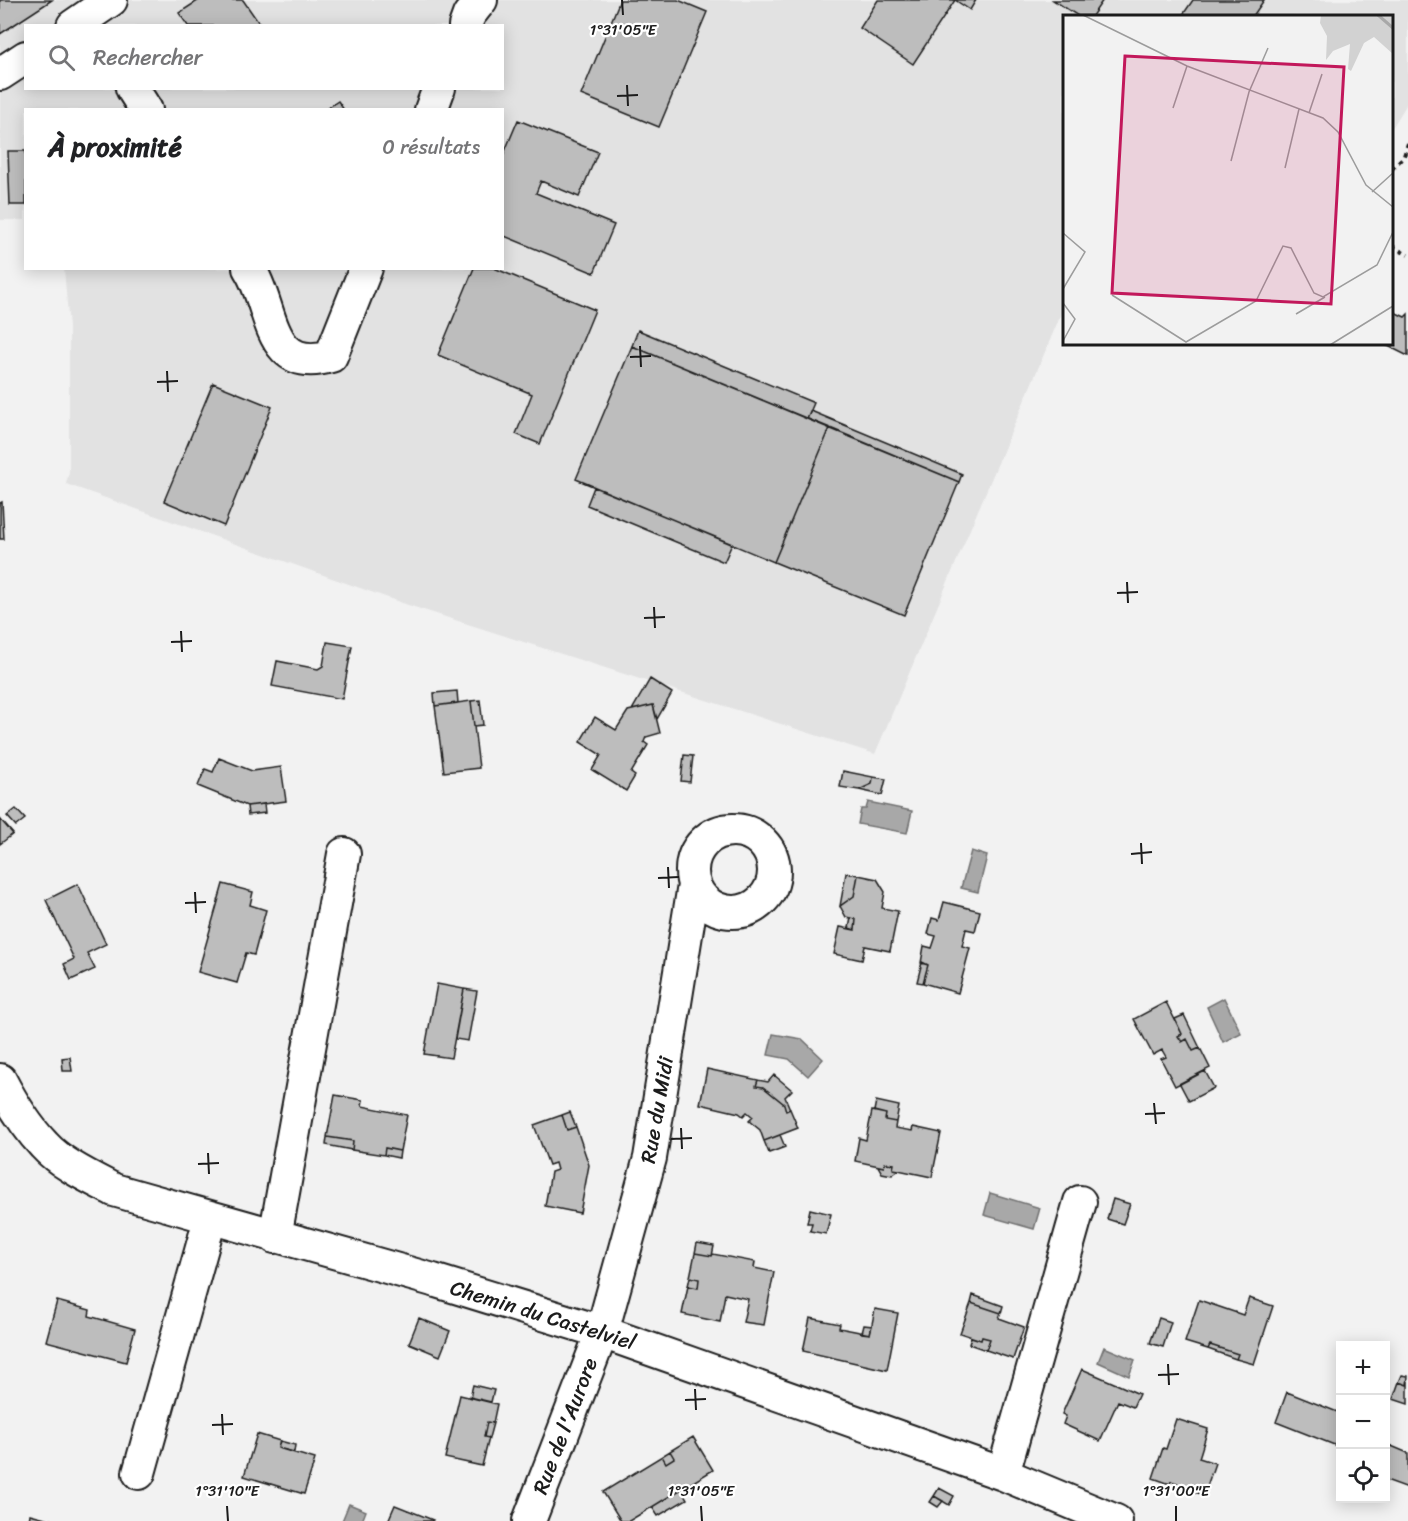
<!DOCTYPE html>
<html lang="fr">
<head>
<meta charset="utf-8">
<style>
	:root { --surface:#fff; --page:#f2f2f2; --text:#202124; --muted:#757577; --line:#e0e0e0 }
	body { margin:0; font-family:Sriracha,sans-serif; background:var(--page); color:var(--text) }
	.controls { position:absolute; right:18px; bottom:18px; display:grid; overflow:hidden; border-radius:0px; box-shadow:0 3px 15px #0003 }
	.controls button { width:54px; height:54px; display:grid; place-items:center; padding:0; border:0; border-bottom:2px solid var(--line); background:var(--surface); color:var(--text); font:30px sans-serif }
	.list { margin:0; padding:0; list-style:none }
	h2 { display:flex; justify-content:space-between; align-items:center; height:78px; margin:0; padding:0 24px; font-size:26px }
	h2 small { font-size:20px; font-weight:400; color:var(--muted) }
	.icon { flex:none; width:33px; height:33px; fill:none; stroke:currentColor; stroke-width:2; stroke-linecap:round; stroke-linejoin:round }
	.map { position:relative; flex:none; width:1408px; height:1521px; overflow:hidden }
	.search { position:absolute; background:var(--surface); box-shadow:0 3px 15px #0003; left:24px; top:24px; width:480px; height:66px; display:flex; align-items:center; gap:15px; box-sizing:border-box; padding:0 21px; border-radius:0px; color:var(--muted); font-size:22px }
	.panel { position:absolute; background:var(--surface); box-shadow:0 3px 15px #0003; left:24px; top:108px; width:480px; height:162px; border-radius:0px }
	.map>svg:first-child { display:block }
	.built { fill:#e2e2e2; fill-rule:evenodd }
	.water { fill:#a8a8a8; stroke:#707070; stroke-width:1.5 }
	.building { fill:#bdbdbd; stroke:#1c1c1c; stroke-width:1.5 }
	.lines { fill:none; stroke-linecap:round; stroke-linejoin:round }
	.minor-casing { stroke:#1c1c1c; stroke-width:36 }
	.path { stroke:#1c1c1c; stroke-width:4; stroke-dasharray:4.5 4.5; stroke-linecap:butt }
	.minor { stroke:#fff; stroke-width:32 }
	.ticks { fill:none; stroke:#1c1c1c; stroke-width:2 }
	.labels { text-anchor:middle; stroke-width:4.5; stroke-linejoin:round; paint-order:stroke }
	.street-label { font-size:21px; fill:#1c1c1c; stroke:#fff }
	.inset-river { fill:none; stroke:#a8a8a8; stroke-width:3 }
	.inset-road { fill:none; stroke:#9c9c9c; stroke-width:1.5 }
	.view { fill:#c2185b; fill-opacity:0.15; stroke:#c2185b; stroke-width:3 }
	.inset-edge { fill:none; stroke:#1c1c1c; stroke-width:3 }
	.ticks-label { font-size:15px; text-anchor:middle; fill:#1c1c1c; stroke:#fff; stroke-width:4.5; stroke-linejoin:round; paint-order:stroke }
</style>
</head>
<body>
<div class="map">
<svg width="1408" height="1521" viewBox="0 0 1408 1521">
	<rect width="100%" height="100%" fill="#f2f2f2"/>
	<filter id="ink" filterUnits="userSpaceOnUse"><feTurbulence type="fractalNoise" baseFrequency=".0167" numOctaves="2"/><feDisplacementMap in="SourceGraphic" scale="12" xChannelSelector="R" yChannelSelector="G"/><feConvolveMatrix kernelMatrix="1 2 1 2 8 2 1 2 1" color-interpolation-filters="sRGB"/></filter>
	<g filter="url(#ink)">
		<!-- built -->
		<path class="built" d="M 0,0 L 1408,0 L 1408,102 L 1392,128 L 1392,16 L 1064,16 L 1064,307 L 875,754 L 408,605 L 66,484 L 69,472 L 69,327 L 64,269 L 502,268 L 502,110 L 26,110 L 25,220 L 0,220 ZM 26,26 L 502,26 L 502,88 L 26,88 Z"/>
		<!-- water -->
		<path class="water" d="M 868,802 L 912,811 L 907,833 L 858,824 L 861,809 L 866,809 Z
			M 971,851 L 987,856 L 978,892 L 961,888 Z
			M 1224,998 L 1241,1033 L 1223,1042 L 1207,1007 Z
			M 773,1034 L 802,1039 L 823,1059 L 808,1076 L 789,1059 L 768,1055 Z
			M 990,1193 L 1040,1208 L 1034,1229 L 984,1215 Z
			M 1104,1347 L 1135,1360 L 1129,1376 L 1098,1362 Z
			M 349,1504 L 366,1511 L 362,1521 L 342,1521 Z"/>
		<!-- building -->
		<path class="building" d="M 0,0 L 52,0 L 0,34 Z
			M 199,0 L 243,0 L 261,26 L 188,26 L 179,13 Z
			M 620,0 L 678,0 L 707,12 L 659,127 L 581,95 Z
			M 878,0 L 976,0 L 970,10 L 955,0 L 913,64 L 860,28 Z
			M 1053,0 L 1103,0 L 1092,16 L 1078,16 Z
			M 1193,0 L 1264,0 L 1253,16 L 1182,16 Z
			M 338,101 L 344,110 L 325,110 Z
			M 518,120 L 598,152 L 579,197 L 541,181 L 536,193 L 614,225 L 594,273 L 502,235 L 502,158 Z
			M 8,151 L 26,151 L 26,205 L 10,205 Z
			M 474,268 L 494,268 L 595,310 L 540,444 L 516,434 L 532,394 L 438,355 Z
			M 1392,311 L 1405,317 L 1408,314 L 1408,356 L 1384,344 L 1392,344 Z
			M 638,330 L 814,403 L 807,419 L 632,346 Z
			M 632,346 L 830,428 L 774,562 L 576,479 Z
			M 213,383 L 272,407 L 224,526 L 164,501 Z
			M 811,411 L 962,474 L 959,482 L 807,419 Z
			M 830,428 L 959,482 L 904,615 L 774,562 Z
			M 594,487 L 732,544 L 724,562 L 587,505 Z
			M 2,502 L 4,539 L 0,539 L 0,503 Z
			M 327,642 L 352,646 L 342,699 L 272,686 L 277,661 L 318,669 L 323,666 Z
			M 650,679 L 672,693 L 657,719 L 653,705 L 632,710 Z
			M 457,691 L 458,703 L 435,706 L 434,693 Z
			M 480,700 L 483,725 L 474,726 L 471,701 Z
			M 471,701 L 479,768 L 444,772 L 435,706 Z
			M 653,705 L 660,733 L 646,737 L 644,742 L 648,745 L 631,773 L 635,776 L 626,791 L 592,770 L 601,755 L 580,742 L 595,717 L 616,730 L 628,711 Z
			M 684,755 L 693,756 L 690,782 L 681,781 Z
			M 219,758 L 252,771 L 281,767 L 286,801 L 247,806 L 198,786 L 205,769 L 213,772 Z
			M 843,771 L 873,777 L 872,784 L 859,790 L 840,787 Z
			M 873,777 L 886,779 L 882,795 L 859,790 L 872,784 Z
			M 264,804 L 265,813 L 248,815 L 247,806 Z
			M 16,809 L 25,819 L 16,826 L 7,816 Z
			M 0,819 L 13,834 L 0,844 Z
			M 846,873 L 858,875 L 854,896 L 840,906 Z
			M 858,875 L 877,879 L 885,892 L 882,908 L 898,911 L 890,951 L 865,946 L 862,960 L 834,954 L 840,927 L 855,930 L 856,919 L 846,917 L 840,906 L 854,896 Z
			M 78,884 L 106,944 L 87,953 L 95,969 L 71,980 L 64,964 L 74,959 L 46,900 Z
			M 223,884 L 253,892 L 250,905 L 266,910 L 254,955 L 246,953 L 237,983 L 198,972 Z
			M 944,902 L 980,911 L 975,931 L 966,929 L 962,946 L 970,948 L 958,993 L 923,983 L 928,965 L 921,963 L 924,946 L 932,948 L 936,936 L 928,934 L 932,918 L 939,920 Z
			M 851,918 L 856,919 L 855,930 L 849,928 Z
			M 922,962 L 928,965 L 923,983 L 917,982 Z
			M 437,984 L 464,989 L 451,1058 L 424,1054 Z
			M 464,989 L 477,991 L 468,1041 L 455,1039 Z
			M 1166,1002 L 1182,1034 L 1178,1036 L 1182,1042 L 1187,1039 L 1193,1051 L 1200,1048 L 1210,1068 L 1175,1086 L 1161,1059 L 1166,1057 L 1162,1050 L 1153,1055 L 1134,1019 Z
			M 1184,1015 L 1200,1048 L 1193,1051 L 1187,1039 L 1182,1042 L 1178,1036 L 1182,1034 L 1175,1019 Z
			M 70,1057 L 72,1071 L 63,1071 L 62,1058 Z
			M 707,1069 L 758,1080 L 756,1086 L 763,1087 L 784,1104 L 786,1111 L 790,1109 L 798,1128 L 764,1141 L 760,1130 L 749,1121 L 753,1117 L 747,1112 L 743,1116 L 739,1113 L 700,1104 Z
			M 1205,1071 L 1214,1088 L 1189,1101 L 1180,1084 Z
			M 774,1075 L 792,1090 L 785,1097 L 790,1109 L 786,1111 L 784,1104 L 763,1087 L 756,1086 L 758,1080 L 768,1082 Z
			M 335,1095 L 363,1100 L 362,1106 L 407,1115 L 400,1151 L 385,1148 L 384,1155 L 352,1150 L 353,1141 L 327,1137 Z
			M 876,1101 L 899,1106 L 896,1122 L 885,1120 L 886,1114 L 874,1111 Z
			M 872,1111 L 886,1114 L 885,1120 L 896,1122 L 895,1128 L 912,1131 L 913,1127 L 941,1133 L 932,1177 L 893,1169 L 894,1164 L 885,1163 L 884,1167 L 855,1161 L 859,1138 L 866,1140 Z
			M 570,1112 L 576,1127 L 567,1130 L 562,1115 Z
			M 562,1115 L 567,1130 L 576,1127 L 589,1165 L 580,1213 L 545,1206 L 551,1172 L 557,1170 L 555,1163 L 549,1165 L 534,1125 Z
			M 780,1135 L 785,1147 L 769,1153 L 764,1141 Z
			M 327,1137 L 353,1141 L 352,1150 L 326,1145 Z
			M 385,1148 L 400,1151 L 399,1158 L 384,1155 Z
			M 885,1163 L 894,1164 L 893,1169 L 899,1170 L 892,1175 L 882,1173 L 878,1166 L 884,1167 Z
			M 1113,1199 L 1130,1204 L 1123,1224 L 1107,1219 Z
			M 810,1209 L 831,1214 L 826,1234 L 810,1231 L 812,1223 L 807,1223 Z
			M 697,1243 L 714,1246 L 712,1256 L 695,1253 Z
			M 695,1253 L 712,1256 L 713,1254 L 755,1262 L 754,1268 L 774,1272 L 764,1325 L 743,1322 L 748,1299 L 725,1294 L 720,1322 L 682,1314 L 688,1286 L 698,1288 L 699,1279 L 690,1277 Z
			M 690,1277 L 699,1279 L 698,1288 L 688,1286 Z
			M 973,1295 L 1003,1306 L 1001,1313 L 971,1303 Z
			M 1249,1298 L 1273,1306 L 1254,1364 L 1236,1359 L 1238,1354 L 1210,1345 L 1208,1349 L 1185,1342 L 1199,1300 L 1243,1315 Z
			M 57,1301 L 90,1310 L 89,1316 L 135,1329 L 126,1362 L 46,1341 Z
			M 971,1303 L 1001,1313 L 999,1318 L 1024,1327 L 1013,1359 L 986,1350 L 990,1339 L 982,1337 L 981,1340 L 960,1333 Z
			M 875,1309 L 898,1313 L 887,1370 L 803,1351 L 810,1318 L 840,1324 L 839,1328 L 870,1334 Z
			M 419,1318 L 450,1331 L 440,1356 L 409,1343 Z
			M 1159,1318 L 1171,1322 L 1163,1347 L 1150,1343 Z
			M 864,1325 L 872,1326 L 870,1334 L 862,1333 Z
			M 971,1337 L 981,1340 L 982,1337 L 990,1339 L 986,1350 L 969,1344 Z
			M 1210,1345 L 1238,1354 L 1236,1359 L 1208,1349 Z
			M 1082,1369 L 1139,1394 L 1133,1407 L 1118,1401 L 1100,1441 L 1063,1424 L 1066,1416 L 1062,1414 Z
			M 1402,1375 L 1408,1376 L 1407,1385 L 1399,1382 Z
			M 1408,1381 L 1408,1404 L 1393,1399 L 1399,1382 L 1407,1385 Z
			M 473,1385 L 494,1390 L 491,1402 L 470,1397 Z
			M 1287,1392 L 1340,1413 L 1340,1437 L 1337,1446 L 1276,1422 Z
			M 460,1395 L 497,1404 L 493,1423 L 487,1422 L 484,1437 L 489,1438 L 482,1466 L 445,1458 Z
			M 1176,1419 L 1208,1429 L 1199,1458 L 1215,1463 L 1204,1495 L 1176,1486 L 1177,1483 L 1171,1481 L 1170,1484 L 1153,1478 L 1163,1448 L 1166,1449 Z
			M 487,1422 L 493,1423 L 489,1438 L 484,1437 Z
			M 257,1434 L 280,1441 L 278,1448 L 315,1459 L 304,1494 L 244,1476 Z
			M 693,1437 L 713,1470 L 629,1521 L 621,1521 L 603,1492 L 662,1456 L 666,1463 L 674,1458 L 670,1451 Z
			M 280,1441 L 295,1445 L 294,1452 L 278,1448 Z
			M 1389,1445 L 1408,1453 L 1408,1488 L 1386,1480 L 1386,1454 Z
			M 670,1451 L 674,1458 L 666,1463 L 662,1456 Z
			M 939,1488 L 954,1496 L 949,1505 L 934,1496 Z
			M 681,1489 L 687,1499 L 658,1516 L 652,1507 Z
			M 934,1496 L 943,1501 L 938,1507 L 930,1502 Z
			M 395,1505 L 433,1520 L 432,1521 L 388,1521 Z
			M 30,1514 L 57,1521 L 29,1521 Z"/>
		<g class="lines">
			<defs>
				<path id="minor" d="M 73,26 L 111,0
					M 465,26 L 469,15 L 481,0
					M 0,74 L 26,57
					M 132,88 L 146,110
					M 431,110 L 439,88
					M 249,268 C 274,306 266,375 331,356 L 366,268
					M692 871a41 41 0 1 1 82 0a41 41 0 1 1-82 0Z
					M 0,1080 C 12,1103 26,1126 44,1145 C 61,1164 91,1178 114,1190 L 433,1280 L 602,1332 L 1003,1474 L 1116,1521
					M 275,1237 L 344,854
					M 139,1473 L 210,1219
					M 1003,1474 L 1080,1202
					M 529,1521 L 602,1332 L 650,1158 L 694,885"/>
			</defs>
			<!-- minor casing -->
			<use href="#minor" class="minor-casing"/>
			<!-- path -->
			<path class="path" d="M 1392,169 L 1404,156 L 1408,143
				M 1392,246 L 1408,255"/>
			<!-- minor -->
			<use href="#minor" class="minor"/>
		</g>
	</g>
	<!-- ticks -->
	<path class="ticks" d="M 622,0 L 623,15M 627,85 L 628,106M 617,96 L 638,95M 640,346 L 641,367M 630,357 L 651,356M 167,371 L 168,392M 157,382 L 178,381M 1127,582 L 1128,603M 1117,593 L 1138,592M 654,607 L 655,628M 644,618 L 665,617M 181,631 L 182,652M 171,642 L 192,641M 1141,843 L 1142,864M 1131,854 L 1152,852M 668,867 L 669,888M 658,878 L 679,877M 195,892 L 196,913M 185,903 L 206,902M 1154,1103 L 1156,1124M 1145,1114 L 1165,1113M 681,1128 L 682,1149M 671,1139 L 692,1138M 208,1153 L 209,1174M 198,1164 L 219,1163M 1168,1364 L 1169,1385M 1158,1375 L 1179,1374M 695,1389 L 696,1410M 685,1400 L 706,1399M 222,1414 L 223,1435M 212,1425 L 233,1424M 227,1506 L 228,1521M 701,1506 L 702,1521M 1176,1506 L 1176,1521"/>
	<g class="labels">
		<!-- street labels -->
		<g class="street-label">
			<text transform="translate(657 1110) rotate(-80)" y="7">Rue du Midi</text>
			<text transform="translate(543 1315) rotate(17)" y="7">Chemin du Castelviel</text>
			<text transform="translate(565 1426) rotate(-69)" y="7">Rue de l'Aurore</text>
		</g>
	</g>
	<!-- overview -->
	<g transform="translate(1063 15)">
		<rect width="330" height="330" fill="#f2f2f2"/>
		<path d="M 258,0 L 330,0 L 330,39 L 311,22 L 301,28 L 288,56 L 285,54 L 287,29 L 270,36 L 263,45 L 264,21 L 257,8 Z" fill="#d2d2d2"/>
		<path class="inset-river" d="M 315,0 L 330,13"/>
		<path class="inset-road" d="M 20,0 L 124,51 L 260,103 L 275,117 L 303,170 L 330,192M 110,93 L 124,51M 246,98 L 259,59M 168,146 L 186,77 L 205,33M 222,153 L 236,94M 309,177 L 330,158M 0,218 L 22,237 L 0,274M 49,280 L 123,327 L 193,286 L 220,231 L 228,233 L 251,278 L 260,282 L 314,250 L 330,217M 0,288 L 12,304 L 0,326M 233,299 L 262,282M 267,330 L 330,291"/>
		<path class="view" d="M 62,41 L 281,52 L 268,289 L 49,278 Z"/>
		<rect width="330" height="330" class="inset-edge"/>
	</g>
	<g class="ticks-label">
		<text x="623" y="35">1°31'05"E</text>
		<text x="227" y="1496">1°31'10"E</text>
		<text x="701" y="1496">1°31'05"E</text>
		<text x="1176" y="1496">1°31'00"E</text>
	</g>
</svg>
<div class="controls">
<button>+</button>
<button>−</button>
<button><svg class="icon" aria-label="locate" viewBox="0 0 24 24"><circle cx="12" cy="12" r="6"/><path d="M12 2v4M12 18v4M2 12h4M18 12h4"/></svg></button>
</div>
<div class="search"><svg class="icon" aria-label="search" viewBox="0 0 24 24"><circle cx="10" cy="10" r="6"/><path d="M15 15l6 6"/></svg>Rechercher</div>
<section class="panel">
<h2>À proximité<small>0 résultats</small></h2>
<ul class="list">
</ul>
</section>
</div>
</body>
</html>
